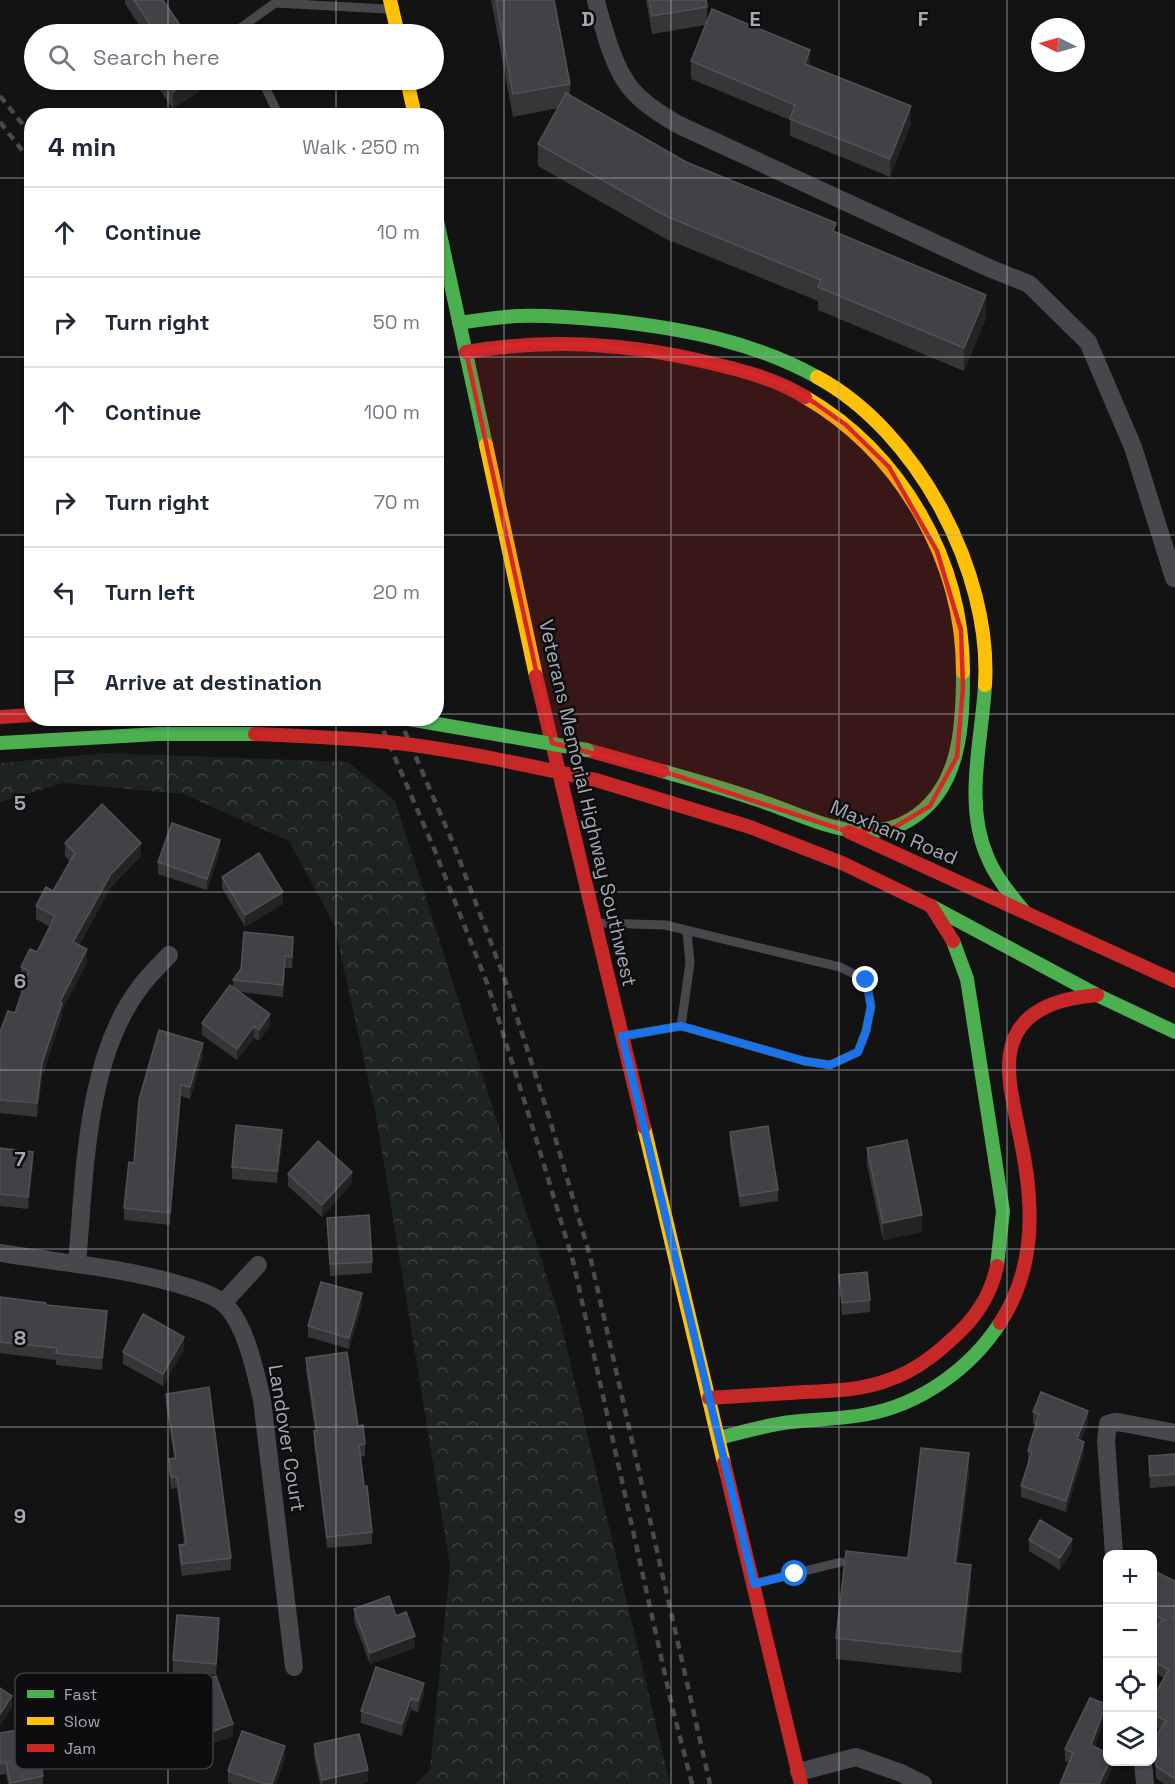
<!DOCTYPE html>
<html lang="en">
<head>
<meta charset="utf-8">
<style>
	:root { --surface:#fff; --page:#f6f6f7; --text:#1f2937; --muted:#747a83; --line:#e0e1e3 }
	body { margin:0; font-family:"Space Grotesk",sans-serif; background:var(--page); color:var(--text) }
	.controls { position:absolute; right:18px; bottom:18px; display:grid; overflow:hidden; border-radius:12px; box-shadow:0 2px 4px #0004 }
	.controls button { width:54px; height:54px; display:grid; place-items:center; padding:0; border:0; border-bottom:2px solid var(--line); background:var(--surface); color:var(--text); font:30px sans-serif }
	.compass { position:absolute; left:1031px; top:18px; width:54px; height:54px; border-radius:50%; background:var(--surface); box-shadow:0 2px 4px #0004; rotate:275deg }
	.stop { position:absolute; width:18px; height:18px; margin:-14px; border:4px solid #1a73e8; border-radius:50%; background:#fff }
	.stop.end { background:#1a73e8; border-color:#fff; box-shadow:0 2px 6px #0008 }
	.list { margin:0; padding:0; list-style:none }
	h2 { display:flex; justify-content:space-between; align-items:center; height:78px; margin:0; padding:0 24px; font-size:26px }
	h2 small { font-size:20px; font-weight:400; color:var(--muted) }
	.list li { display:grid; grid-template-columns:39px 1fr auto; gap:18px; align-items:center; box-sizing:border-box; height:90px; padding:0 24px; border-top:2px solid var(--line) }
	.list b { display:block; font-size:22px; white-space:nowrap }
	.list em { font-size:20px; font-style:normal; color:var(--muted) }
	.icon { flex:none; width:33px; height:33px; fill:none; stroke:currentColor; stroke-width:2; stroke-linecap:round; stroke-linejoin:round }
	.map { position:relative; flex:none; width:1175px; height:1784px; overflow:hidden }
	.search { position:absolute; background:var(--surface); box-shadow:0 2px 4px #0004; left:24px; top:24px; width:420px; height:66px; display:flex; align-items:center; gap:15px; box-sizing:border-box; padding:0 21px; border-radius:33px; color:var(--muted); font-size:22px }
	.panel { position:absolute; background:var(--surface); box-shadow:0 2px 4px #0004; left:24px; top:108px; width:420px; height:618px; border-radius:24px }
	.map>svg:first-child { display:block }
	.forest { fill:url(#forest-crowns) }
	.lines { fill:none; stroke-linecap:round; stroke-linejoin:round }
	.lane { stroke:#47484c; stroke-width:9 }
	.street { stroke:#47484c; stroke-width:18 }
	.fast { stroke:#4caf50; stroke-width:14 }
	.slow { stroke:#ffc107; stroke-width:14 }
	.jam { stroke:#c62828; stroke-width:14 }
	.rail { stroke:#494a4c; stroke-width:4.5; stroke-dasharray:8 6; stroke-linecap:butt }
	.fast-bridge { stroke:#4caf50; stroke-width:14 }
	.jam-bridge { stroke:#c62828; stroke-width:14 }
	.wall { fill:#353637 }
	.shaded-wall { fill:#232323 }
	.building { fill:#414245; stroke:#515256; stroke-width:1.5 }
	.route { stroke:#1a73e8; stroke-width:8 }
	.marked { fill:#d62828; fill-opacity:0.2; stroke:#d62828; stroke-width:4.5; stroke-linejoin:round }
	.grid { fill:none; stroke:#a5a8b3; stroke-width:1.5; stroke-opacity:0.55 }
	.labels { text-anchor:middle; stroke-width:5; stroke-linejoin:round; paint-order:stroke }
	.street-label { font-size:20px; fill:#a5a8b3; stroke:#0d0d0f }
	.key { fill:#0d0d0f; stroke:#3b3c40; stroke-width:1.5 }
	.key-label { font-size:16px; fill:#a5a8b3 }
	.grid-label { font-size:20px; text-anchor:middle; font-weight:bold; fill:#a5a8b3; stroke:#0d0d0f; stroke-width:5; stroke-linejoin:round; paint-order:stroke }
</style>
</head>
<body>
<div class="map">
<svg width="1175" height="1784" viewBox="0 0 1175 1784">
	<defs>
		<pattern id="forest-crowns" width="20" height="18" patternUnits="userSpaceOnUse" patternTransform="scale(1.5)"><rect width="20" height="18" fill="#1d231e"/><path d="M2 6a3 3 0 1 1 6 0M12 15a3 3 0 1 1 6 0" fill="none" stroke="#3b403c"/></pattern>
	</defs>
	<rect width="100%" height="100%" fill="#131313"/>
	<!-- forest -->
	<path class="forest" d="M 105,753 L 348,762 L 395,801 L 559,1315 L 670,1784 L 415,1784 L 430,1770 L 450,1566 L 375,1110 L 334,924 L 289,841 L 183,794 L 63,783 L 0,802 L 0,763 Z"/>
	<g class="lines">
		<!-- lane -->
		<path class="lane" d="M 241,34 L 239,29 L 275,3 L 387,9
			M 262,80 L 279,116
			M 599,923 L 665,925 L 840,967 L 866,980 L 871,1006 L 866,1031 L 858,1052 L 830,1065 L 804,1061 L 681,1026 L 625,1036
			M 681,1026 L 690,963 L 687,931
			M 756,1583 L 841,1562"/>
		<!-- street -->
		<path class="street" d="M 596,0 C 598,12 603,24 606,36 C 621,85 635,100 679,125 L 989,268 L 1029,284 L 1088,342 L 1133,447 L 1174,578
			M 0,1253 C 61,1263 122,1267 181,1285 C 194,1289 212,1294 223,1303 C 246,1323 255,1371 262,1400 L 294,1667
			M 77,1263 C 85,1175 85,1058 141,986 C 149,975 160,965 169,955
			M 223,1303 L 258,1265
			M 1114,1554 L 1106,1441 L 1108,1424 L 1115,1422 L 1123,1423 L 1175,1433
			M 1143,1762 L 1145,1784
			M 799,1772 L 856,1757 L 901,1773 L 923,1784"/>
		<!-- fast -->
		<path class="fast" d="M 436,216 L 486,445
			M 459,323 C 479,320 498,317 518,316 C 551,315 583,318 615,321 C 685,329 754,342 817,377
			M 985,685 C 982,740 964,803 987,856 C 995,876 1009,893 1023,910
			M 0,743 L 158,734 L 255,734
			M 662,771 C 694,780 727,789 758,800 C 788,810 818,825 849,830 C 871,833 892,831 911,819 C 961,788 963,725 963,672
			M 931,906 L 1097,995 L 1175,1032
			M 953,941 L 967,979 L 1003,1211 L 997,1266
			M 719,1438 C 743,1432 766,1425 791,1422 C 816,1419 843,1419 868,1414 C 921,1404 971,1368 1000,1323"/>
		<!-- slow -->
		<path class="slow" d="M 390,0 L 398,34
			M 407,80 L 415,116
			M 817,377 C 917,431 992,572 985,685
			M 805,397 C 901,453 963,560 963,672
			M 486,445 L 536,676
			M 644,1127 L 724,1463"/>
		<!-- jam -->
		<path class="jam" d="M 466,352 C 550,338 628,343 711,363 C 744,371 776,379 805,397
			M 536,676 L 644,1127
			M 0,717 L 32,715
			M 587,750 L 662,771
			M 596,780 L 750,827 L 842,863 L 931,906 L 953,941
			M 849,832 L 1175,981
			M 1000,1323 C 1024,1286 1032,1243 1029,1200 C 1028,1175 1023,1151 1018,1127 C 1009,1082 994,1030 1048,1006 C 1063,999 1080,997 1097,995
			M 709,1398 C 741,1396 773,1394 805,1392 C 834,1391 864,1390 891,1379 C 914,1371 934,1356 952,1339 C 974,1320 991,1295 997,1266
			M 724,1463 L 801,1784"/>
		<!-- rail -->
		<path class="rail" d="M 0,96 L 32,136
			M 0,122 L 32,163
			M 378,718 L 435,851 L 487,983 L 531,1122 L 573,1261 L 672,1706 L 692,1784
			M 399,718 L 453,843 L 504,977 L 549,1117 L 590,1256 L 710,1784"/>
		<!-- fast-bridge -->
		<path class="fast-bridge" d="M 403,718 L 587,750"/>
		<!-- jam-bridge -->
		<path class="jam-bridge" d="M 255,734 C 302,736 350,738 397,743 C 464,751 530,766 596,780"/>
	</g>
	<!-- wall -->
	<path class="wall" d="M 125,0 L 163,0 L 186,34 L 144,32 L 125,4 Z
		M 491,0 L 554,0 L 570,84 L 570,95 L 686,162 L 836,232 L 986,318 L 964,371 L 818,310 L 818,301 L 666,239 L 538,166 L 538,144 L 558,108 L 513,117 Z
		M 646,0 L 706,0 L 707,7 L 707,21 L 810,66 L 911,124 L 890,177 L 790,136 L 790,120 L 691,79 L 691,61 L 706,25 L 652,34 Z
		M 153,80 L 208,80 L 208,85 L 173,109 Z
		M 65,843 L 141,856 L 111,887 L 79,945 L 87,962 L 62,1010 L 62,1016 L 42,1077 L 37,1117 L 0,1113 L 0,1032 L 15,1013 L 25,982 L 21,980 L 21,967 L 37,952 L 50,927 L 36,919 L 36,906 L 53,891 L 70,861 L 65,856 Z
		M 220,851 L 207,890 L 158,874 L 158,862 Z
		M 222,877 L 283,904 L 245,927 L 222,888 Z
		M 293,949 L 292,968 L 285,968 L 283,997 L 240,992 L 270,1026 L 259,1041 L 254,1038 L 237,1060 L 202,1035 L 202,1023 L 233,988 L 233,980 Z
		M 203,1043 L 203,1055 L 190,1099 L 181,1096 L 170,1225 L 124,1220 L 124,1208 L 134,1163 Z
		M 730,1132 L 778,1190 L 778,1201 L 740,1207 L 730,1144 Z
		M 282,1141 L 277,1183 L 232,1179 L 232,1167 Z
		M 0,1148 L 33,1164 L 28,1209 L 0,1206 Z
		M 867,1148 L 922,1232 L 883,1240 L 867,1165 Z
		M 288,1174 L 352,1183 L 322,1217 L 288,1186 Z
		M 327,1218 L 372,1262 L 372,1273 L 330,1276 Z
		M 839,1275 L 870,1300 L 870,1312 L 842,1315 Z
		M 0,1297 L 46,1305 L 107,1323 L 102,1370 L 56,1365 L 56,1360 L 0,1353 Z
		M 362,1305 L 349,1349 L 308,1337 L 308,1326 Z
		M 184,1349 L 163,1386 L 123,1364 L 123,1352 Z
		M 306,1358 L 358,1426 L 365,1444 L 365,1456 L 360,1457 L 364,1486 L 372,1532 L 372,1544 L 327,1548 L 314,1443 L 314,1431 L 315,1431 L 306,1370 Z
		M 166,1394 L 231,1558 L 231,1570 L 182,1576 L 179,1557 L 179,1545 L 184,1544 L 177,1488 L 171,1489 L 169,1470 L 169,1459 L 174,1458 L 166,1406 Z
		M 1033,1412 L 1088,1422 L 1081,1441 L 1084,1453 L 1066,1512 L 1021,1497 L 1021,1486 L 1028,1463 L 1028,1451 L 1036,1425 L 1033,1424 Z
		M 1175,1454 L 1175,1486 L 1150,1488 L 1149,1456 Z
		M 969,1475 L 957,1563 L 971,1586 L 961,1673 L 836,1659 L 836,1638 L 908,1558 Z
		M 1029,1540 L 1072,1551 L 1060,1570 L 1029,1551 Z
		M 1152,1570 L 1175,1581 L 1175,1784 L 1164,1784 L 1156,1778 L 1155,1758 L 1152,1756 L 1152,1741 L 1160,1730 L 1152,1725 L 1152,1698 L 1164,1678 L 1152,1672 L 1152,1637 L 1157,1628 L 1152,1626 Z
		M 354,1609 L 396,1616 L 415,1648 L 370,1664 L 354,1621 Z
		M 219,1629 L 216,1675 L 173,1672 L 173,1660 Z
		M 181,1688 L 233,1736 L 197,1749 L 181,1700 Z
		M 424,1694 L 418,1712 L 411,1710 L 402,1736 L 361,1723 L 361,1711 Z
		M 1106,1716 L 1094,1747 L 1113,1761 L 1113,1768 L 1069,1762 L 1065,1761 L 1065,1749 Z
		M 0,1733 L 43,1776 L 43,1784 L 8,1784 L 6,1774 L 0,1775 Z
		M 314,1744 L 368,1782 L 359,1784 L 320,1784 L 314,1756 Z
		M 285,1757 L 276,1784 L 232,1784 L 228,1783 L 228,1771 Z"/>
	<!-- shaded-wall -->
	<path class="shaded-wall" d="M 810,50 L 810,68 L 805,64 Z
		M 191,80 L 208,80 L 208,85 L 173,109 L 173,92 Z
		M 911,106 L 911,124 L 890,177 L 890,159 Z
		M 986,295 L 986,318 L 964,371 L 964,348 Z
		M 220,840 L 220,851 L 207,890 L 207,879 Z
		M 141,843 L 141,856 L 111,887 L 73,955 L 73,942 L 111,874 Z
		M 283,892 L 283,904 L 245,927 L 245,915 Z
		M 293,937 L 293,949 L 292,968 L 292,957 Z
		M 87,949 L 87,962 L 62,1010 L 62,1016 L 42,1077 L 37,1117 L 37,1103 L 42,1063 L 60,1002 Z
		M 285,956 L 285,968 L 283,997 L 283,985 Z
		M 270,1014 L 270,1026 L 259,1041 L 259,1030 Z
		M 254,1026 L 254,1038 L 237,1060 L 237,1049 Z
		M 203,1043 L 203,1055 L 190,1099 L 190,1087 Z
		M 181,1085 L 181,1096 L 170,1225 L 170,1213 Z
		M 282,1130 L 282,1141 L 277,1183 L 277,1171 Z
		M 33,1152 L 33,1164 L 28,1209 L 28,1197 Z
		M 352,1172 L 352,1183 L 322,1217 L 322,1205 Z
		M 922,1215 L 922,1232 L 883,1240 L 883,1223 Z
		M 362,1293 L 362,1305 L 349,1349 L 349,1338 Z
		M 107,1311 L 107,1323 L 102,1370 L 102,1358 Z
		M 184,1337 L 184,1349 L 163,1386 L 163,1374 Z
		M 1088,1411 L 1088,1422 L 1077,1451 L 1077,1439 Z
		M 1084,1442 L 1084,1453 L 1066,1512 L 1066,1501 Z
		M 969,1453 L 969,1475 L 955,1584 L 955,1563 Z
		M 1072,1539 L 1072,1551 L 1060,1570 L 1060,1558 Z
		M 971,1565 L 971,1586 L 961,1673 L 961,1652 Z
		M 219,1618 L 219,1629 L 216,1675 L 216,1664 Z
		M 415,1636 L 415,1648 L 370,1664 L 370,1653 Z
		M 424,1683 L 424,1694 L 418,1712 L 418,1701 Z
		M 12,1696 L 12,1708 L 0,1725 L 0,1714 Z
		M 411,1698 L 411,1710 L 402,1736 L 402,1724 Z
		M 1106,1704 L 1106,1716 L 1091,1757 L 1091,1745 Z
		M 233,1724 L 233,1736 L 197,1749 L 197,1737 Z
		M 285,1746 L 285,1757 L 276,1784 L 272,1784 Z
		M 1110,1761 L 1113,1761 L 1113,1768 L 1105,1784 L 1099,1784 Z
		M 368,1770 L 368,1782 L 359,1784 L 322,1784 L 322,1780 Z"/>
	<!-- building -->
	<path class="building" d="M 134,0 L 163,0 L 186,34 L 140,34 L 152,27 Z
		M 496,0 L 554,0 L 570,84 L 513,94 Z
		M 649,0 L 706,0 L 707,7 L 652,16 Z
		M 712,9 L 810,50 L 805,64 L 911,106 L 890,159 L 790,119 L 795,105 L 691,61 Z
		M 164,80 L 191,80 L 173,92 Z
		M 566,93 L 686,162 L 836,223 L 833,231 L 986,295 L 964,348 L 818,287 L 821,280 L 666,216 L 538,144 Z
		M 102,804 L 141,843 L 111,874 L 73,942 L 87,949 L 60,1002 L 62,1003 L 42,1063 L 37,1103 L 0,1100 L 0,1032 L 8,1011 L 15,1013 L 29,971 L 21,967 L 30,949 L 37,952 L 55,916 L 36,906 L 46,887 L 53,891 L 75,853 L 65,843 Z
		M 172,823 L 220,840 L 207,879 L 158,862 Z
		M 259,853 L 283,892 L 245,915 L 222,877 Z
		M 244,932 L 293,937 L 292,957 L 285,956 L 283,985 L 233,980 L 241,969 Z
		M 230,985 L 270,1014 L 259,1030 L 254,1026 L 237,1049 L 202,1023 Z
		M 159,1030 L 203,1043 L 190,1087 L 181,1085 L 170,1213 L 124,1208 L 129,1162 L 134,1163 L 139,1100 Z
		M 236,1125 L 282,1130 L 277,1171 L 232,1167 Z
		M 768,1126 L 778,1190 L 740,1196 L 730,1132 Z
		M 907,1140 L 922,1215 L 883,1223 L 867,1148 Z
		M 318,1141 L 352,1172 L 322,1205 L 288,1174 Z
		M 0,1148 L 33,1152 L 28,1197 L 0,1194 Z
		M 369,1215 L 372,1262 L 330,1264 L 327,1218 Z
		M 867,1272 L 870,1300 L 842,1303 L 839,1275 Z
		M 321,1282 L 362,1293 L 349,1338 L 308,1326 Z
		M 0,1297 L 46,1303 L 46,1305 L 107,1311 L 102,1358 L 56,1353 L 57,1348 L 0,1342 Z
		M 143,1314 L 184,1337 L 163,1374 L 123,1352 Z
		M 347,1352 L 358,1426 L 363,1425 L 365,1444 L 359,1445 L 364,1486 L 367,1486 L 372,1532 L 327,1537 L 314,1431 L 317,1431 L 306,1358 Z
		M 209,1387 L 231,1558 L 182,1564 L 179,1545 L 186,1544 L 177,1477 L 171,1477 L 169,1459 L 176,1458 L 166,1394 Z
		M 1041,1392 L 1088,1411 L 1077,1439 L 1084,1442 L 1066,1501 L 1021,1486 L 1032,1452 L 1028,1451 L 1039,1414 L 1033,1412 Z
		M 921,1448 L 969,1453 L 955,1563 L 971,1565 L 961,1652 L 836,1638 L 846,1551 L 908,1558 Z
		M 1175,1454 L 1175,1474 L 1150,1476 L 1149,1456 Z
		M 1040,1520 L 1072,1539 L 1060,1558 L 1029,1540 Z
		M 1152,1570 L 1175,1581 L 1175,1615 L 1173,1618 L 1175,1618 L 1175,1779 L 1156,1766 L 1155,1758 L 1160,1751 L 1152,1744 L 1152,1741 L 1166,1721 L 1152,1713 L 1152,1698 L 1169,1670 L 1152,1660 L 1152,1637 L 1161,1621 L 1165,1620 L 1152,1614 Z
		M 389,1596 L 396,1616 L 406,1612 L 415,1636 L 370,1653 L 354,1609 Z
		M 177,1615 L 219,1618 L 216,1664 L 173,1660 Z
		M 376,1667 L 424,1683 L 418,1701 L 411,1698 L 402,1724 L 361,1711 Z
		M 216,1676 L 233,1724 L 197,1737 L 181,1688 Z
		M 0,1688 L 12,1696 L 0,1714 Z
		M 1090,1698 L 1106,1704 L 1091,1745 L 1107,1753 L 1107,1761 L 1110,1761 L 1099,1784 L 1060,1784 L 1073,1753 L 1065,1749 Z
		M 34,1727 L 43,1776 L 10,1783 L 6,1762 L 0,1764 L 0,1733 Z
		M 242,1731 L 285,1746 L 272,1784 L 266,1784 L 228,1771 Z
		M 359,1734 L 368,1770 L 322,1780 L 314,1744 Z"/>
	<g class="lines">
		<!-- route -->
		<path class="route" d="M 795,1574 L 754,1584 L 622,1036 L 681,1026 L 804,1061 L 830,1065 L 858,1052 L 866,1031 L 871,1006 L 866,980"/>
	</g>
	<!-- marked area -->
	<path class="marked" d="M 526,344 L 600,345 L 740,370 L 789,387 L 815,403 L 846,425 L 889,467 L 937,551 L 961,630 L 963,688 L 957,757 L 930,806 L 895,827 L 849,832 L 668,773 L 552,743 L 466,352 Z"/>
	<!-- grid -->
	<path class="grid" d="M 168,0 L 168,34M 336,0 L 336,34M 504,0 L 504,1784M 671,0 L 671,1784M 839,0 L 839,1784M 1007,0 L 1007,1784M 168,80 L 168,116M 336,80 L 336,116M 0,178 L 32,178M 436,178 L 1175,178M 0,357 L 32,357M 436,357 L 1175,357M 0,535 L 32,535M 436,535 L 1175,535M 0,714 L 32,714M 436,714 L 1175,714M 168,718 L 168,1784M 336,718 L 336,1784M 0,892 L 1175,892M 0,1070 L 1175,1070M 0,1249 L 1175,1249M 0,1427 L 1175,1427M 0,1606 L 1108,1606M 1152,1606 L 1175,1606"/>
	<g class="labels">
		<!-- street labels -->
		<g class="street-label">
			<text transform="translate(588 803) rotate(77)" y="7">Veterans Memorial Highway Southwest</text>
			<text transform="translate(894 832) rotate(23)" y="7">Maxham Road</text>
			<text transform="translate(287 1438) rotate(81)" y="7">Landover Court</text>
		</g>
	</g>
	<!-- legend -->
	<rect x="15" y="1673" width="198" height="96" rx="9" class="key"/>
	<rect x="27" y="1690" width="27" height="8" fill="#4caf50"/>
	<rect x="27" y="1717" width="27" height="8" fill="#ffc107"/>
	<rect x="27" y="1744" width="27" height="8" fill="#c62828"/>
	<g class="key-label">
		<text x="64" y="1700">Fast</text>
		<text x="64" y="1727">Slow</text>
		<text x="64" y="1754">Jam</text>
	</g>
	<g class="grid-label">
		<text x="588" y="26">D</text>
		<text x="755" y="26">E</text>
		<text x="923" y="26">F</text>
		<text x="20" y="810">5</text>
		<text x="20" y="988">6</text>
		<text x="20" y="1166">7</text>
		<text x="20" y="1345">8</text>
		<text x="20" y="1523">9</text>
	</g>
</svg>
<div class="controls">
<button>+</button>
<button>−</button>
<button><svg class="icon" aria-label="locate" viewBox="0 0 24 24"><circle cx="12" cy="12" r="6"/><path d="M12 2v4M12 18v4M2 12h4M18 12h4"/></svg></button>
<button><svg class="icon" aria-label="layers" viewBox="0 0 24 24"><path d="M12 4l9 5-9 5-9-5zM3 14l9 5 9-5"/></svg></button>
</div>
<svg class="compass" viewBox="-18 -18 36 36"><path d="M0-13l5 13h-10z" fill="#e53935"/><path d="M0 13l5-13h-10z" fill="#747a83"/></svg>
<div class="stop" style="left:795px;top:1574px"></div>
<div class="stop end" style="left:866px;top:980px"></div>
<div class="search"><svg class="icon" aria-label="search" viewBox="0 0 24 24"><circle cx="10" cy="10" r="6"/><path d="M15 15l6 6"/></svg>Search here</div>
<section class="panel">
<h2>4 min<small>Walk · 250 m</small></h2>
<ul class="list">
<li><svg class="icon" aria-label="ahead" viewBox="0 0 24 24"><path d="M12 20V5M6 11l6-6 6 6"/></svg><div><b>Continue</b></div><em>10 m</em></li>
<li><svg class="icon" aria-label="right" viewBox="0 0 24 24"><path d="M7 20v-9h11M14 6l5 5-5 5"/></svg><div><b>Turn right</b></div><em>50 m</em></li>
<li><svg class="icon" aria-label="ahead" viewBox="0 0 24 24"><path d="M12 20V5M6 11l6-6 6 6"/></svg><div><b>Continue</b></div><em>100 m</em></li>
<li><svg class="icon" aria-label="right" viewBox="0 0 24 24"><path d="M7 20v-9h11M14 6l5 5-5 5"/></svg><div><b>Turn right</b></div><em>70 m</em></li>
<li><svg class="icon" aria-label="left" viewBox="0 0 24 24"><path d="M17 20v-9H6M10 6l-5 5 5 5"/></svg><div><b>Turn left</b></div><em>20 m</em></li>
<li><svg class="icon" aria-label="arrive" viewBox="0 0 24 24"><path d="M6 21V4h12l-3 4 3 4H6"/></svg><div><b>Arrive at destination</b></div></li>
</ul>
</section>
</div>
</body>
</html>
